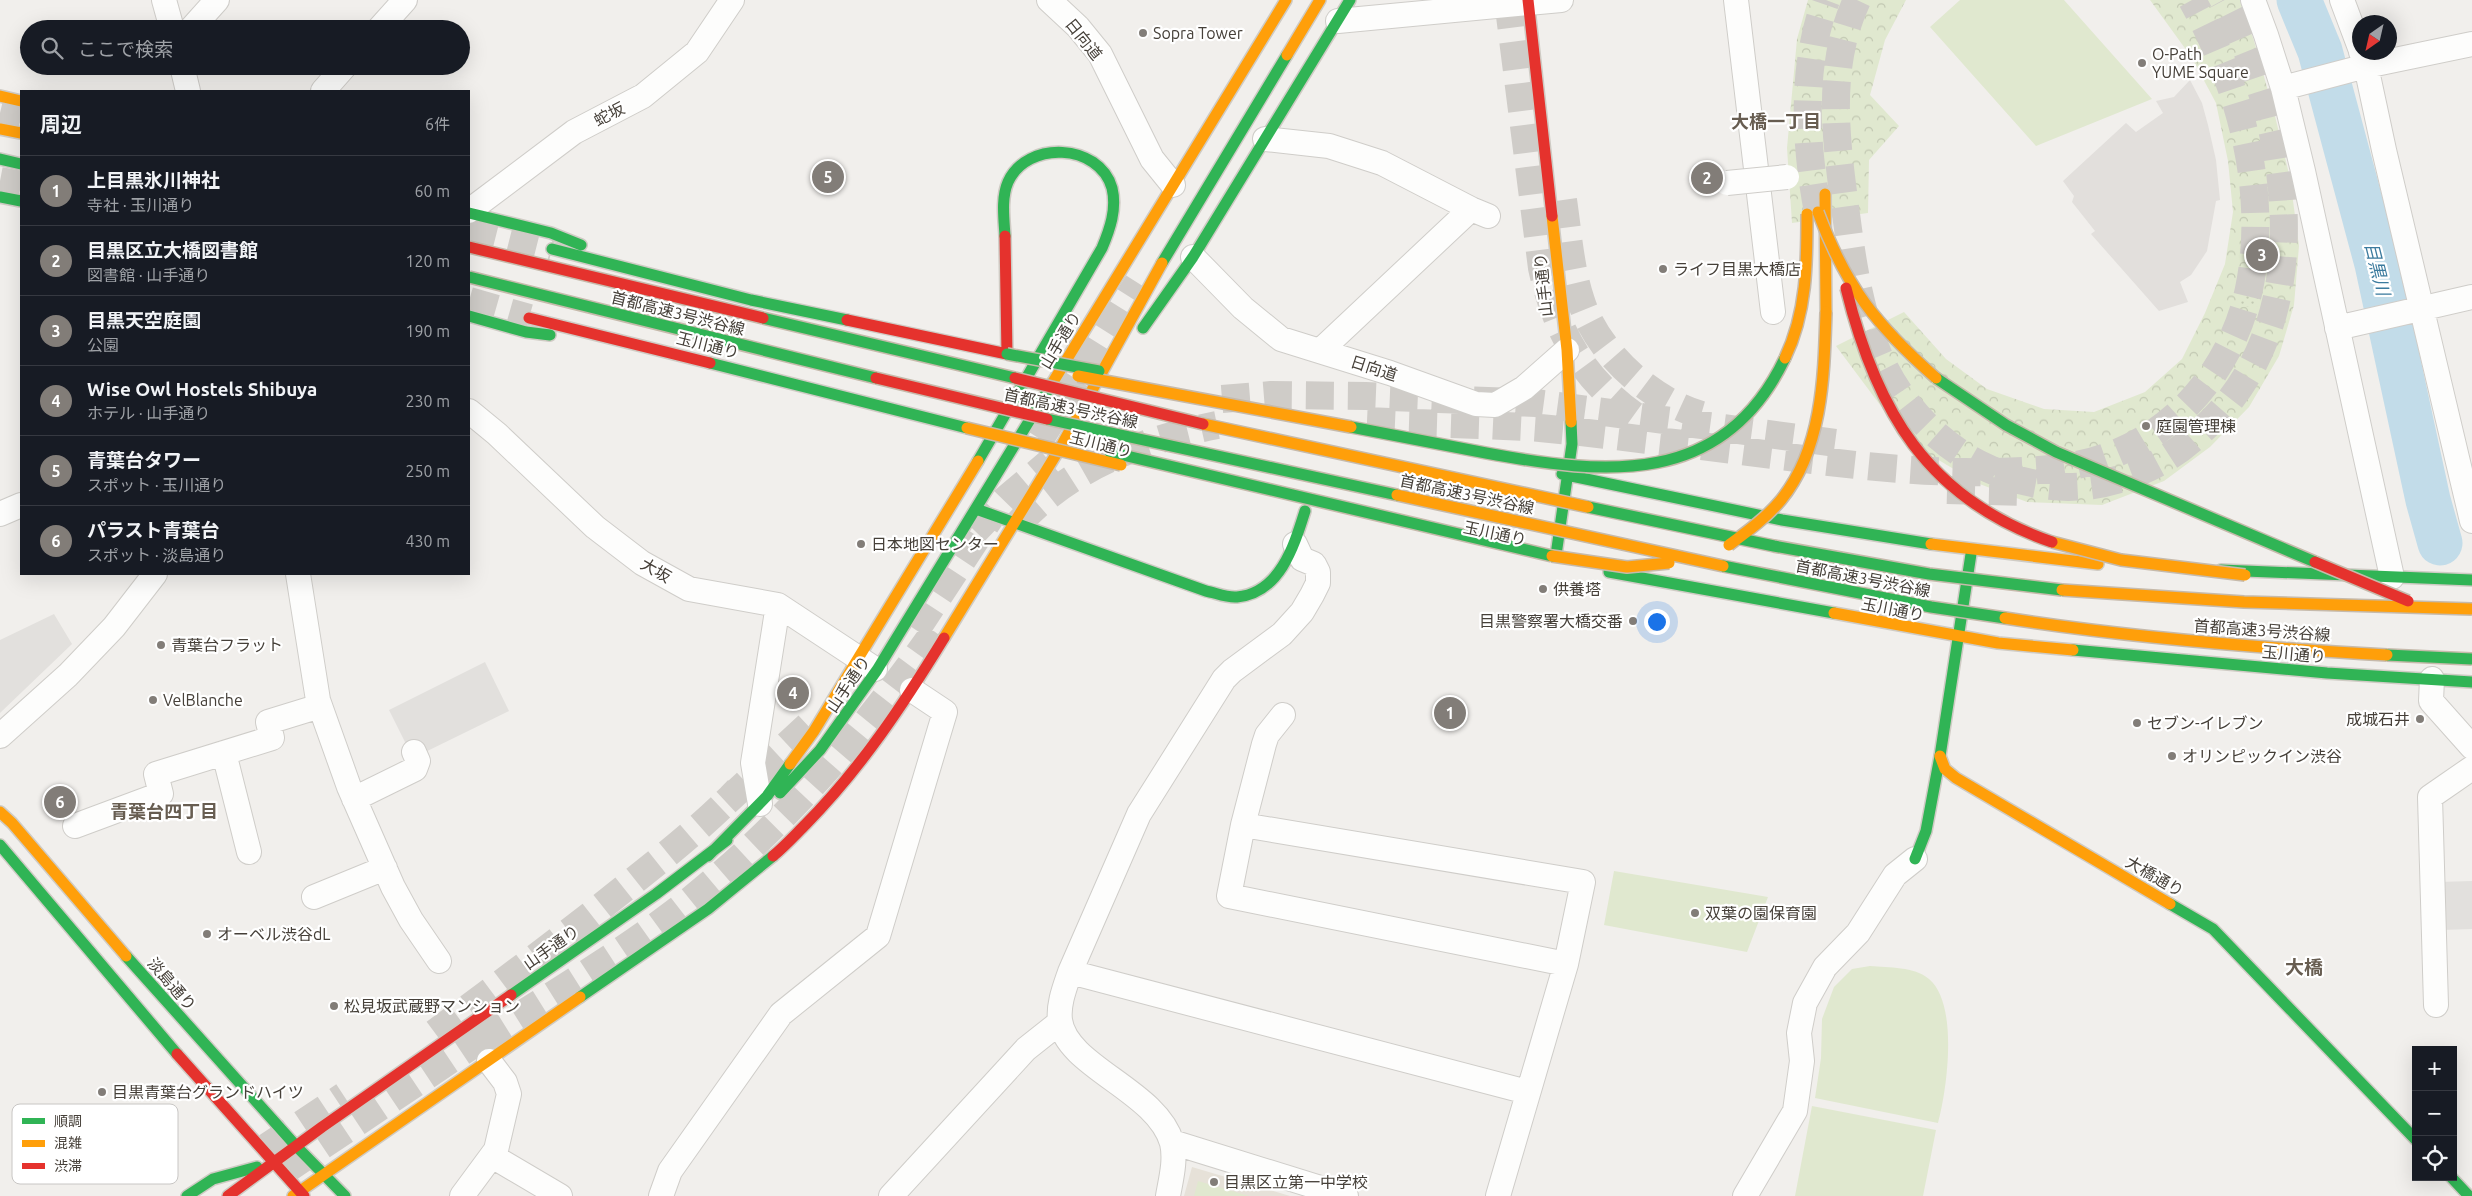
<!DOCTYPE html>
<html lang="ja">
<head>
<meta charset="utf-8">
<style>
	:root { --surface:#171b24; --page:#242831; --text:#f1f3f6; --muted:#9ea1a6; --line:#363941; --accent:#827d78 }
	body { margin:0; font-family:Ubuntu,"Noto Sans JP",sans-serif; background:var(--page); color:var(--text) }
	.controls { position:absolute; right:15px; bottom:15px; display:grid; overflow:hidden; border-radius:0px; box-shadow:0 5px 20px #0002 }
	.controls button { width:45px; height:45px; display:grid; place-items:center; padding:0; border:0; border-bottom:1px solid var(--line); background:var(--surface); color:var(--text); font:25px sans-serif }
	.compass { position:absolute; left:2352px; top:15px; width:45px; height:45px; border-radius:50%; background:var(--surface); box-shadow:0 5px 20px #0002; rotate:214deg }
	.you { position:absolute; left:1656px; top:621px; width:18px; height:18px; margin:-12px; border:4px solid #fff; border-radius:50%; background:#1a73e8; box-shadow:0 0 0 8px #1a73e833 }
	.badge { display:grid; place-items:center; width:32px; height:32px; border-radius:50%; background:var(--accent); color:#fff; font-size:16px; font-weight:700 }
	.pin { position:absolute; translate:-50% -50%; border:2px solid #fff; box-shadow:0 1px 5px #0006 }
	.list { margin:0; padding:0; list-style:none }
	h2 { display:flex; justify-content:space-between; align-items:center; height:65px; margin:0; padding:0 20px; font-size:21px }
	h2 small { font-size:16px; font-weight:400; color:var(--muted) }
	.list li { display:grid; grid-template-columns:32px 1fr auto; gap:15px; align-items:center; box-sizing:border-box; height:70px; padding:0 20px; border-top:1px solid var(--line) }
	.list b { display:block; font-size:19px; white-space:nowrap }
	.list p { margin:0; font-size:16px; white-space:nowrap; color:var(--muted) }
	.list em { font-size:16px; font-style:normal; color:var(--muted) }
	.icon { flex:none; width:28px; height:28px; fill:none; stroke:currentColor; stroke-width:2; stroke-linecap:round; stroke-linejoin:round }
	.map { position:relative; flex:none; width:2472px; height:1196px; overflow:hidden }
	.search { position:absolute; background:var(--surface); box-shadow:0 5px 20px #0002; left:20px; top:20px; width:450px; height:55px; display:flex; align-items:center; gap:12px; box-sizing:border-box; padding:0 18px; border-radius:28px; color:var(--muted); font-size:19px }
	.panel { position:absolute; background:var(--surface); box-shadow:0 5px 20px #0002; left:20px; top:90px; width:450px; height:485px; border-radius:0px }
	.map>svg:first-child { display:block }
	.industrial { fill:#e2dfdc }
	.education { fill:#e6e1d8 }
	.forest { fill:url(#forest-crowns) }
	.garden { fill:url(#garden-dots) }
	.pitch { fill:#e0e8cf }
	.parking { fill:#e2e0dd }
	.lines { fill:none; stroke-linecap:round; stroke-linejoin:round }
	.river { stroke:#c2dce9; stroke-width:45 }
	.highway-tunnel { stroke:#cfccc8; stroke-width:28; stroke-dasharray:28 14; stroke-linecap:butt }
	.street-casing { stroke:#cfcdc9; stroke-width:26 }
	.fast-casing { stroke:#cfcbc4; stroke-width:14 }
	.slow-casing { stroke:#cfcbc4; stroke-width:14 }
	.jam-casing { stroke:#cfcbc4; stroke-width:14 }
	.street { stroke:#fdfdfc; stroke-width:24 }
	.fast { stroke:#30b455; stroke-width:11 }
	.slow { stroke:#ff9f0a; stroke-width:11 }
	.jam { stroke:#e5322d; stroke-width:11 }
	.street-bridge-casing { stroke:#cfcdc9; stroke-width:26; stroke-linecap:butt }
	.fast-bridge-casing { stroke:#c6baab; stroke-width:14; stroke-linecap:butt }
	.slow-bridge-casing { stroke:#c6baab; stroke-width:14; stroke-linecap:butt }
	.jam-bridge-casing { stroke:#c6baab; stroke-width:14; stroke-linecap:butt }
	.street-bridge { stroke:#fdfdfc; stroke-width:24 }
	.fast-bridge { stroke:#30b455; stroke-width:11 }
	.slow-bridge { stroke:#ff9f0a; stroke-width:11 }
	.jam-bridge { stroke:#e5322d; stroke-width:11 }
	.poi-dot { fill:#827d78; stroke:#fff; stroke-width:2 }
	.labels { text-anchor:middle; stroke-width:4.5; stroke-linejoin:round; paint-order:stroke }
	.poi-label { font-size:16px; fill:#464039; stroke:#fff; text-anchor:start }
	.street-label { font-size:16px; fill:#464039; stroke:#fff }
	.neighbourhood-label { font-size:18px; font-weight:bold; fill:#675d51; stroke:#fff }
	.water-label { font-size:18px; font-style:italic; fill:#3c7b9e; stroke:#fff }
	.quarter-label { font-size:19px; font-weight:bold; fill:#675d51; stroke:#fff }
	.key { fill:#fff; stroke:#c8c6c4; stroke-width:1 }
	.key-label { font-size:14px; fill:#464039 }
</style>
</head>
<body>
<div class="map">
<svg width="2472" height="1196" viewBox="0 0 2472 1196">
	<defs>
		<pattern id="forest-crowns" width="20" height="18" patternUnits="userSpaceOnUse" patternTransform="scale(1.25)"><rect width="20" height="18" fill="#e0e8cf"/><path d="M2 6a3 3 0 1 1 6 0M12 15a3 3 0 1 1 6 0" fill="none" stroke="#c2c8b2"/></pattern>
		<pattern id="garden-dots" width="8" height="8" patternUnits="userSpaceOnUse" patternTransform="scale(1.25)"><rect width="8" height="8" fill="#e0e8cf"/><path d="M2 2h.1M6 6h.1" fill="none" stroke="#c2c8b2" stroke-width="1.8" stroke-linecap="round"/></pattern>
	</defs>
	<rect width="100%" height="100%" fill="#f1efec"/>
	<!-- industrial -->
	<path class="industrial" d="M 2190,80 L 2202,103 L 2208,125 L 2216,160 L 2220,200 L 2216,201 L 2207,251 L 2191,275 L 2180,282 L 2188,302 L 2159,311 L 2091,234 L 2095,231 L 2072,202 L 2074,196 L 2063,181 L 2126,123 L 2136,132 L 2163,113 L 2156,101 L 2174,97 Z"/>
	<!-- education -->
	<path class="education" d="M 1192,1167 L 1290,1196 L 1184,1196 Z"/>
	<!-- forest -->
	<path class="forest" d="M 1808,0 L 1906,0 L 1885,40 L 1870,95 L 1899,126 L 1869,160 L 1868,213 L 1792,223 L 1787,148 L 1797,39 Z
		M 2150,0 L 2240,0 L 2254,41 L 2274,112 L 2290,178 L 2299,246 L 2294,305 L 2279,356 L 2249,407 L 2210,447 L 2164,481 L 2102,505 L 2027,502 L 1977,483 L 1907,441 L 1836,346 L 1904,312 L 1946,359 L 1987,389 L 2044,409 L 2094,412 L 2145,392 L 2182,359 L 2205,313 L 2225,264 L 2233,212 L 2228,161 L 2216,103 L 2192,58 Z"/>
	<!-- garden -->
	<path class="garden" d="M 2263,272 L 2264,287 L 2259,306 L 2239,307 L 2243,283 L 2248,274 Z"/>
	<!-- pitch -->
	<path class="pitch" d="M 1960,0 L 2064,0 L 2152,99 L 2036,146 L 1930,27 Z
		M 1614,871 L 1768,897 L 1747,952 L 1604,925 Z
		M 1870,966 C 1889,968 1914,966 1929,979 C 1959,1004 1947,1090 1938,1123 L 1815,1098 L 1821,1058 L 1822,1019 L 1834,987 L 1852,969 Z
		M 1812,1106 L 1936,1130 L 1923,1196 L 1795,1196 Z
		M 1198,1181 L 1249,1196 L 1194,1196 Z"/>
	<!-- parking -->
	<path class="parking" d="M 54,614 L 72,644 L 0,713 L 0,640 Z
		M 485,662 L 509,711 L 413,758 L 389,710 Z
		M 2472,881 L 2472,929 L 2441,930 L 2439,882 Z"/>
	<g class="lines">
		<!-- river -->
		<path class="river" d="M 2299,0 L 2320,51 L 2377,264 L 2428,500 L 2440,543"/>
		<!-- highway-tunnel -->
		<path class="highway-tunnel" d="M 1508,0 L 1542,268 C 1556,331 1582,378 1635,416
			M 1857,0 C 1823,73 1838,153 1848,229 C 1854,272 1861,314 1878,354 C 1899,403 1937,444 1985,467 C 2039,493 2096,494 2150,467 C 2169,458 2185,446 2200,432 C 2323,324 2293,129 2223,0
			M 0,113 L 21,118
			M 0,181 L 21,185
			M 1563,200 C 1568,233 1570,268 1581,301 C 1597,352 1650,400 1701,415
			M 1818,212 C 1805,143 1801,67 1826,0
			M 469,228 L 552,249
			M 469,301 L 529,318
			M 1222,399 L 1271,395 L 1366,396 L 1536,403 L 1836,443
			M 1367,421 C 1425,424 1483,424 1540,428 C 1585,432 1629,438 1674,443 C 1779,454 1885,474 1992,472 C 2030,471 2070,470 2106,457 C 2180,431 2233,365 2249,289 C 2269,191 2240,86 2192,0
			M 1040,439 L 1138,283
			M 1947,490 L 2031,492
			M 1018,524 C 1070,467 1143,440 1217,425
			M 975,531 L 1005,500 L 1050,462
			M 916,630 L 990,518
			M 726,802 L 811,723
			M 435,1033 C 499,985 563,938 626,887 C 665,856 704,825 738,790
			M 481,1040 C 546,999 613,959 674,913 C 777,834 860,737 935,631
			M 267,1147 L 344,1096
			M 287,1169 L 496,1029"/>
		<defs>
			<path id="street" d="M 164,0 L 172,29
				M 1049,0 L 1078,27 L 1100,54 L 1152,159 L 1173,185
				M 1736,0 L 1773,312
				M 2253,0 L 2266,35 L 2283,88 L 2303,171 L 2392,577
				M 2342,0 L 2360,48
				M 1338,21 L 1561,0
				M 191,29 L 217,0
				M 379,29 L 405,0
				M 2361,52 L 2366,66 L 2384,150 L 2472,521
				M 182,66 L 188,91
				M 2283,88 L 2366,66 L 2472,44
				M 323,91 L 345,66
				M 1265,139 L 1329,146 L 1382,163 L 1471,209
				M 469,211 L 574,132 L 643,96 L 697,52 L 732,0
				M 1193,257 L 1243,308 L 1281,339 L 1390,373 L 1476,404 L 1495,405 L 1524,388 L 1567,350
				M 2337,328 L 2472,297
				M 1320,351 L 1471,209 L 1488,216
				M 469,411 L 497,434 L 595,527 L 642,563 L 689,589 L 778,605 L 875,669
				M 0,514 L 21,505
				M 298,574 L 318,700 L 349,787 L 393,887 L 411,920 L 439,961
				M 2432,679 L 2431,701 L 2472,747
				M 1283,715 L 1267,735 L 1264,744 L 1243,825 L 1229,896 L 1566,964
				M 0,736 L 68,675 L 114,627 L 155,574
				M 224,753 L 249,852
				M 354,799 L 415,769 L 418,761 L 414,752
				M 760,804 L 753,763 L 778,605
				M 1243,825 L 1583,882 L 1566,964 L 1498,1196
				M 75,826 L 161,794 L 156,774 L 272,738 L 268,722 L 320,706
				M 314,897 L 385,868
				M 1070,972 L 1527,1092
				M 2436,1005 L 2430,797 L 2472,768
				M 1172,1142 L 1346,1196
				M 492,1156 L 560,1196
				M 462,1196 L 496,1150 L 509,1094 L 505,1082 L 489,1061
				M 661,1196 L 670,1171 L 781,1014 L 878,936 L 945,712 L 912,690
				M 891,1196 L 1026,1049 L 1060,1022
				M 1168,1196 C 1171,1179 1176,1160 1172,1143 C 1157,1090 1066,1067 1060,1020 C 1058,1004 1065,987 1070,972 L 1139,814 L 1224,679 L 1232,671 L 1282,634 L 1302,612 L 1312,595 L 1318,583 L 1318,572 L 1314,564 L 1302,559 L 1295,544
				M 1745,1196 L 1795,1111 L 1802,1061 L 1799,1033 L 1805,1003 L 1825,967 L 1858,933 L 1895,875 L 1915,859"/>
			<path id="fast" d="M 0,159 L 21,164
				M 0,197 L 21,201
				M 469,213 L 551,233 L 581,245
				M 552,249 L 751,300 L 847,320
				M 1162,263 L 1287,55
				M 469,316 L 526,332 L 550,335
				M 1143,328 L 1193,257 L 1350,0
				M 710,363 L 967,428
				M 978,461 L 1102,248 C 1110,229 1117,209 1112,188 C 1099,143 1027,140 1008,182 C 1001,198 1004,219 1005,236
				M 1562,474 L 1782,520 L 1931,544
				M 976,509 L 1206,591 C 1216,593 1227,598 1237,597 C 1280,593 1294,546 1305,511
				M 1556,555 L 1572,444 L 1571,422
				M 2221,570 L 2472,580
				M 1609,572 L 1834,613
				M 2073,650 L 2327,673 L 2472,682
				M 780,793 L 820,750 L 877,670 L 1053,382
				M 0,845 L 177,1054
				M 708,856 L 767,796 L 790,764
				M 1915,859 L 1926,831 L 1940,756 L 1971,554
				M 2170,904 L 2213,929 L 2416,1140
				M 126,956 L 296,1146 L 345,1196
				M 511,995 L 656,894 L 727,840
				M 580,997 L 708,909 L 773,856
				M 2451,1177 L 2469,1196
				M 187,1196 L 213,1179 L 257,1167"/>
			<path id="slow" d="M 1287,55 L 1320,0
				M 0,96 L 21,101
				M 0,129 L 21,133
				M 1825,194 L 1826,312
				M 1552,216 L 1567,350 L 1571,422
				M 1053,382 L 1286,0
				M 1931,544 L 2098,564
				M 1834,613 L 1998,643 L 2073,650
				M 944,638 L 1063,443 L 1162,263
				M 1940,756 L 1945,769 L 1956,778 L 2170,904
				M 790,764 L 814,731 L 978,461
				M 0,812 L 12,823 L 126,956
				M 293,1196 L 580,997"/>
			<path id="jam" d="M 1528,0 L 1552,216
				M 529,318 L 710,363
				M 847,320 L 1007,354 L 1005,236
				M 773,856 C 785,846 795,835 806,824 C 861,768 903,705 944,638
				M 177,1054 L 304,1196
				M 228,1196 L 322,1127 L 511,995"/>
		</defs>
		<!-- street casing -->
		<use href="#street" class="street-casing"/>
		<!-- fast casing -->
		<use href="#fast" class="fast-casing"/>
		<!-- slow casing -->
		<use href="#slow" class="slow-casing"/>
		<!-- jam casing -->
		<use href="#jam" class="jam-casing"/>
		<!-- street -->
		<use href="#street" class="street"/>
		<!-- fast -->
		<use href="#fast" class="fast"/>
		<!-- slow -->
		<use href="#slow" class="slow"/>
		<!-- jam -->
		<use href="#jam" class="jam"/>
		<defs>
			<path id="street-bridge" d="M 1727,183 L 1787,177"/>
			<path id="fast-bridge" d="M 469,277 L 876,378
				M 763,318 L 1015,378
				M 1007,354 L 1099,371
				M 1936,378 L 2006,425 L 2056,452 L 2315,562
				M 1047,419 L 1397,495
				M 1351,427 C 1396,436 1441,444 1486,453 C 1605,475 1723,488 1785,358
				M 1110,452 L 1552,556
				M 1588,507 L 1774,546 L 1929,574 L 2062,590
				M 1723,566 L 1931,607 L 2005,618
				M 2387,655 L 2472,659"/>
			<path id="slow-bridge" d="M 1818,212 C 1846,287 1876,325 1936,378
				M 1785,358 C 1807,312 1807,264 1807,214
				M 1078,376 L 1351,427
				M 1203,424 L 1588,507
				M 967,428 L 1121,465
				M 1397,495 L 1723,566
				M 2052,542 L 2121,560 L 2245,575
				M 1729,545 C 1748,531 1766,518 1781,500 C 1823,448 1824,375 1826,312
				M 1552,556 L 1627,567 L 1669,563
				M 2062,590 L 2244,602 L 2472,609
				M 2005,618 C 2132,638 2259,648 2387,655"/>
			<path id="jam-bridge" d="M 469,247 L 763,318
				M 1846,288 C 1876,410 1927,499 2052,542
				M 876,378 L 1047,419
				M 1015,378 L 1203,424
				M 2315,562 L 2408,601"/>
		</defs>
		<!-- street-bridge casing -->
		<use href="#street-bridge" class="street-bridge-casing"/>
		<!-- fast-bridge casing -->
		<use href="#fast-bridge" class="fast-bridge-casing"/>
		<!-- slow-bridge casing -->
		<use href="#slow-bridge" class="slow-bridge-casing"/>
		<!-- jam-bridge casing -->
		<use href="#jam-bridge" class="jam-bridge-casing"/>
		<!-- street-bridge -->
		<use href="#street-bridge" class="street-bridge"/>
		<!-- fast-bridge -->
		<use href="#fast-bridge" class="fast-bridge"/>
		<!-- slow-bridge -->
		<use href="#slow-bridge" class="slow-bridge"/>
		<!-- jam-bridge -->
		<use href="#jam-bridge" class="jam-bridge"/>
	</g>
	<!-- markers -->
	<g class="poi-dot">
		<circle cx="1143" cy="33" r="5"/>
		<circle cx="2142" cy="63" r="5"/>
		<circle cx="1663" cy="269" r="5"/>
		<circle cx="2146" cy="426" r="5"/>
		<circle cx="861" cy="544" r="5"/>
		<circle cx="1543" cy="589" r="5"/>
		<circle cx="1633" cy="621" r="5"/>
		<circle cx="161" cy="645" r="5"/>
		<circle cx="153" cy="700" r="5"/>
		<circle cx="2420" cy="719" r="5"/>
		<circle cx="2137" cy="723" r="5"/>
		<circle cx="2172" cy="756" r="5"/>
		<circle cx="1695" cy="913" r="5"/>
		<circle cx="207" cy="934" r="5"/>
		<circle cx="334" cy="1006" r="5"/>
		<circle cx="102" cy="1092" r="5"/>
		<circle cx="1214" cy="1182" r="5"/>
	</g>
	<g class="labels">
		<!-- poi labels -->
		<g class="poi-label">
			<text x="1153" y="39">Sopra Tower</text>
			<text x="2152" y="60">O-Path<tspan x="2152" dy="18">YUME Square</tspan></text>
			<text x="1673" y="275">ライフ目黒大橋店</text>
			<text x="2156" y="432">庭園管理棟</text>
			<text x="871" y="550">日本地図センター</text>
			<text x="1553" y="595">供養塔</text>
			<text x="1623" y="627" text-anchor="end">目黒警察署大橋交番</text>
			<text x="171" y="651">青葉台フラット</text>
			<text x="163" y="706">VelBlanche</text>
			<text x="2410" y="725" text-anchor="end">成城石井</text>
			<text x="2147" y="729">セブン-イレブン</text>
			<text x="2182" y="762">オリンピックイン渋谷</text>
			<text x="1705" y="919">双葉の園保育園</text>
			<text x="217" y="940">オーベル渋谷dL</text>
			<text x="344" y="1012">松見坂武蔵野マンション</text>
			<text x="112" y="1098">目黒青葉台グランドハイツ</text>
			<text x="1224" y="1188">目黒区立第一中学校</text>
		</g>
		<!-- street labels -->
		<g class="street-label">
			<text transform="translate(1084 39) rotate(51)" y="6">日向道</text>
			<text transform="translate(609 114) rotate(-27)" y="6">蛇坂</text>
			<text transform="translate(1543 285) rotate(-96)" y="6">山手通り</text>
			<text transform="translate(678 313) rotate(14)" y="6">首都高速3号渋谷線</text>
			<text transform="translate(1060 340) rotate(-59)" y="6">山手通り</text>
			<text transform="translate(708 345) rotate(14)" y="6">玉川通り</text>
			<text transform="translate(1374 368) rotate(18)" y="6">日向道</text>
			<text transform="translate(1071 408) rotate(12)" y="6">首都高速3号渋谷線</text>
			<text transform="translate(1101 444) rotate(14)" y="6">玉川通り</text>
			<text transform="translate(1467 494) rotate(12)" y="6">首都高速3号渋谷線</text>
			<text transform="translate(1495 533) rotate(12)" y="6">玉川通り</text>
			<text transform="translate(656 570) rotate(30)" y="6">大坂</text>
			<text transform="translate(1863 578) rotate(11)" y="6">首都高速3号渋谷線</text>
			<text transform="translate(1893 609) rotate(11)" y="6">玉川通り</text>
			<text transform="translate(2262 630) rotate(4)" y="6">首都高速3号渋谷線</text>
			<text transform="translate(2294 654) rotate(5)" y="6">玉川通り</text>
			<text transform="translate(848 684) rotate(-56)" y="6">山手通り</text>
			<text transform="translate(2155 876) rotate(30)" y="6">大橋通り</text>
			<text transform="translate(551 947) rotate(-35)" y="6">山手通り</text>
			<text transform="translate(172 984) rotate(49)" y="6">淡島通り</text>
		</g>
		<!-- neighbourhood labels -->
		<g class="neighbourhood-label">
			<text x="1776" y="128">大橋一丁目</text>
			<text x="164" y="818">青葉台四丁目</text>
		</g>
		<!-- water labels -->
		<g class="water-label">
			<text transform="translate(2377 269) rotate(76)" y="6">目黒川</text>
		</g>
		<!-- quarter labels -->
		<g class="quarter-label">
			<text x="2304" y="974">大橋</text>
		</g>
	</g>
	<!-- legend -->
	<rect x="12" y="1104" width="166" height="80" rx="8" class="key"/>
	<rect x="22" y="1118" width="23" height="6" fill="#30b455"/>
	<rect x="22" y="1140" width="23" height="7" fill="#ff9f0a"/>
	<rect x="22" y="1163" width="23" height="6" fill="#e5322d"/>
	<g class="key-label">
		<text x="54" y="1126">順調</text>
		<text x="54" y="1148">混雑</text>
		<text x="54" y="1171">渋滞</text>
	</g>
</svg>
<div class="controls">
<button>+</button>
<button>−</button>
<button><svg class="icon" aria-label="locate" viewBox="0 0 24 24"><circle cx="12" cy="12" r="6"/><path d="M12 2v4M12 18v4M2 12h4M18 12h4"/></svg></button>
</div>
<svg class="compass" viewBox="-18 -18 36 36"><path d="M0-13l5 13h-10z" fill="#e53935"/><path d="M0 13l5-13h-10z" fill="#9ea1a6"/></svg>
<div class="you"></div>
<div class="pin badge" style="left:1450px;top:713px">1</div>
<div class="pin badge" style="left:1707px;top:178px">2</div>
<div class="pin badge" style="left:2262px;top:255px">3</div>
<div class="pin badge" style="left:793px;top:693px">4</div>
<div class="pin badge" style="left:828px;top:177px">5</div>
<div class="pin badge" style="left:60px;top:802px">6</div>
<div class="search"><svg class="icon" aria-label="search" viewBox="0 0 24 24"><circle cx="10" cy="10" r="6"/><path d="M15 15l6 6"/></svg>ここで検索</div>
<section class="panel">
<h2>周辺<small>6件</small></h2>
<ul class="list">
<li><span class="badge">1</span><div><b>上目黒氷川神社</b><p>寺社 · 玉川通り</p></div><em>60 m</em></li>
<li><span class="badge">2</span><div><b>目黒区立大橋図書館</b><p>図書館 · 山手通り</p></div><em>120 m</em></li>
<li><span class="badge">3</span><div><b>目黒天空庭園</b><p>公園</p></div><em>190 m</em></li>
<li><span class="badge">4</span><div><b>Wise Owl Hostels Shibuya</b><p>ホテル · 山手通り</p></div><em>230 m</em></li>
<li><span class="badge">5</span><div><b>青葉台タワー</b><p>スポット · 玉川通り</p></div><em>250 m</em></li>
<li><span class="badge">6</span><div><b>パラスト青葉台</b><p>スポット · 淡島通り</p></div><em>430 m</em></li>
</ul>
</section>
</div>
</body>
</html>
